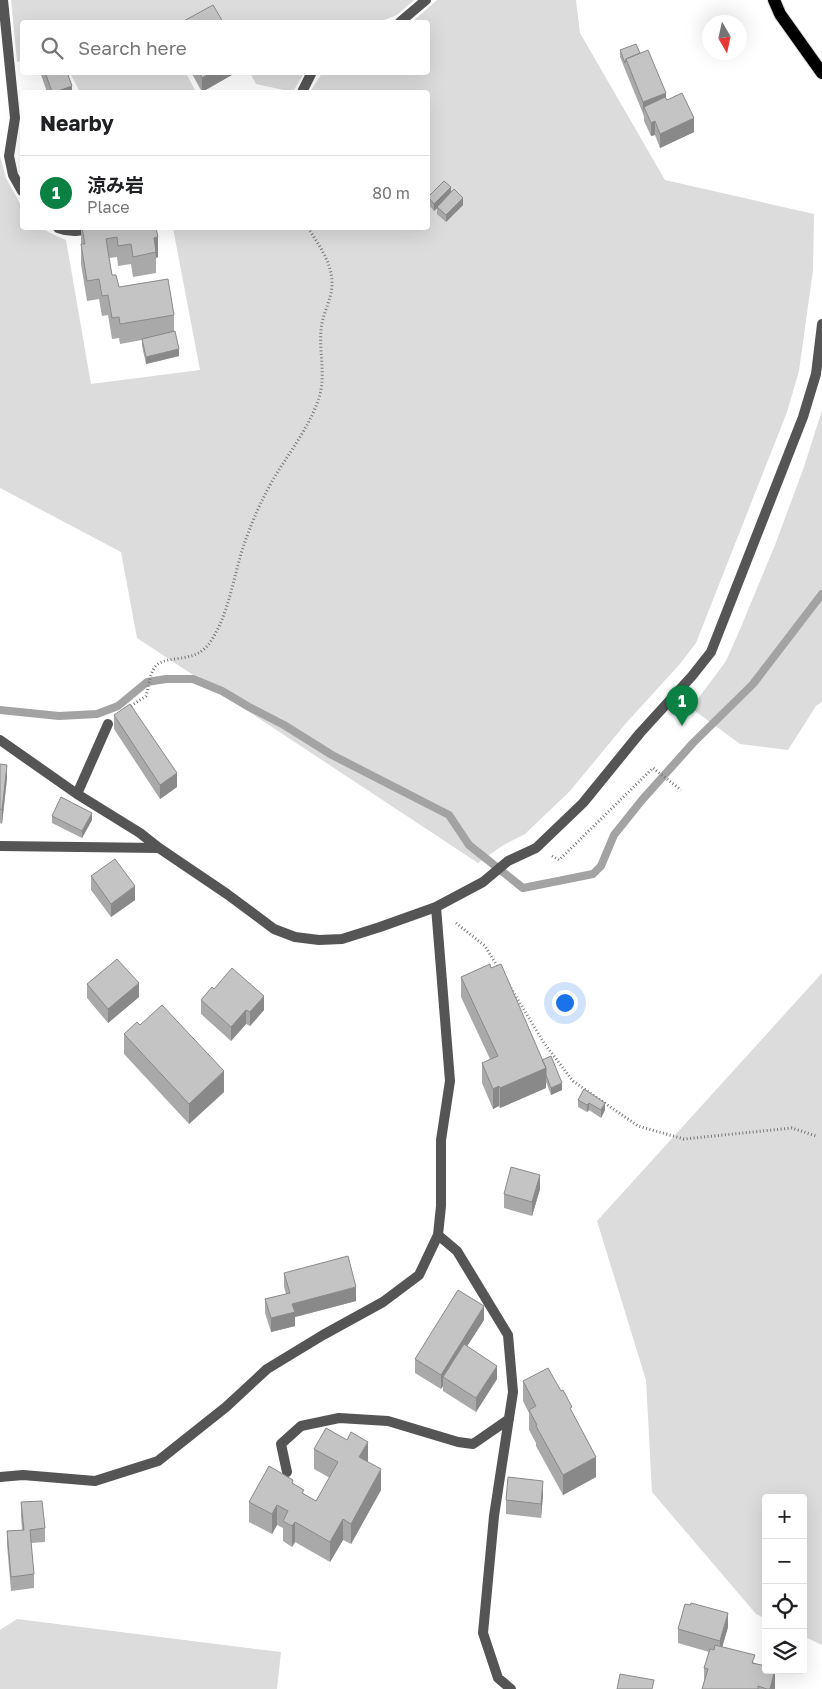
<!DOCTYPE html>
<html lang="en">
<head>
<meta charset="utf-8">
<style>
	:root { --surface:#fff; --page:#f6f6f6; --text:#202124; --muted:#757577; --line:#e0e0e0; --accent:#0b8043 }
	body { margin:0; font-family:"Golos Text","Noto Sans JP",sans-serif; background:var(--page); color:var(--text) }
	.controls { position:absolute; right:15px; bottom:15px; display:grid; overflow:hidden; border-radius:5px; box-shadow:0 5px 20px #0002 }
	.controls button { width:45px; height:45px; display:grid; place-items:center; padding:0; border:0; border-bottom:1px solid var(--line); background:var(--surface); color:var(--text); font:25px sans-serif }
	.compass { position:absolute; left:702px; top:15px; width:45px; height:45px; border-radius:50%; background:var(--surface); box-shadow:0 5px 20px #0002; rotate:171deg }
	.you { position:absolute; left:564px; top:1002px; width:18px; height:18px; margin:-12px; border:4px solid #fff; border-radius:50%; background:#1a73e8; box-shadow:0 0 0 8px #1a73e833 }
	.badge { display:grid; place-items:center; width:32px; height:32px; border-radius:50%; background:var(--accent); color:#fff; font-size:16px; font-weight:700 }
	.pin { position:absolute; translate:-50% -41px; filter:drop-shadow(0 1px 2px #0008) }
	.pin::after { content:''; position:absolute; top:26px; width:18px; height:15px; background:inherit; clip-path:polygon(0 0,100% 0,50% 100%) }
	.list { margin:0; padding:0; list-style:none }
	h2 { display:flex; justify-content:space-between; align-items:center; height:65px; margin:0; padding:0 20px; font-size:21px }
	h2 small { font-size:16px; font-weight:400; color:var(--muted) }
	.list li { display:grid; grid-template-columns:32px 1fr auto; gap:15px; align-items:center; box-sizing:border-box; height:75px; padding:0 20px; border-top:1px solid var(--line) }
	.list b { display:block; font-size:19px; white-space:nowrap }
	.list p { margin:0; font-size:16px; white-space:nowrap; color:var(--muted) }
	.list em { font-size:16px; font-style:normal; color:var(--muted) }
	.icon { flex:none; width:28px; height:28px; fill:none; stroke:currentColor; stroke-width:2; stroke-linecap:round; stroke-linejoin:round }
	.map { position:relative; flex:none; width:822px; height:1689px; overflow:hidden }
	.search { position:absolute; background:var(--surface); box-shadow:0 5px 20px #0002; left:20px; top:20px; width:410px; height:55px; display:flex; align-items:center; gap:12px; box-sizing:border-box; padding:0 18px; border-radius:5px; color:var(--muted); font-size:19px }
	.panel { position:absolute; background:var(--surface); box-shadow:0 5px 20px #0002; left:20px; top:90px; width:410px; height:140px; border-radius:5px }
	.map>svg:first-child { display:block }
	.green { fill:#dcdcdc }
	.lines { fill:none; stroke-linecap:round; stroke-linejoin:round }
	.stream { stroke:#a3a3a3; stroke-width:8 }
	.primary-casing { stroke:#dbdbdb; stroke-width:14 }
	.path { stroke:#777; stroke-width:3; stroke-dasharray:1 2.5; stroke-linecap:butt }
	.minor { stroke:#555; stroke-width:10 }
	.primary { stroke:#000; stroke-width:12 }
	.wall { fill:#a9a9a9 }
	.shaded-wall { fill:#898989 }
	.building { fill:#c4c4c4; stroke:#898989 }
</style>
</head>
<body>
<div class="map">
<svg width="822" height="1689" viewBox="0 0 822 1689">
	<rect width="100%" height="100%" fill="#fff"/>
	<!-- green -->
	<path class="green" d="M 11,0 L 414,0 L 397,15 L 379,22 L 223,22 L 217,12 L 192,22 L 22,22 L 22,61 L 17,62 Z
		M 437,0 L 576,0 L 580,33 L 665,180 L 814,214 L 813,270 L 799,371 L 787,412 L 696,643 L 679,665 L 627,722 L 570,791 L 525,834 L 502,846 L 478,863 L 137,638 L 121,552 L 0,488 L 0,156 L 6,178 L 22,207 L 22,228 L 43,228 L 46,231 L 66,240 L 91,384 L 200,370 L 173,228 L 428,228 L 428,92 L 310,92 L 322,73 L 428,72 L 428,22 L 412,22 Z
		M 70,73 L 186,73 L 196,92 L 80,92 Z
		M 250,73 L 304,73 L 293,92 L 256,84 Z
		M 822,410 L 822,702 L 816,706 L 788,750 L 740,744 L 691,708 L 726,661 L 738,634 L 775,545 L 804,467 Z
		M 822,973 L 822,1645 L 803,1636 L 803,1498 L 766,1498 L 766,1619 L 756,1614 L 652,1492 L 646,1380 L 597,1221 Z
		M 17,1619 L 281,1652 L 277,1689 L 0,1689 L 0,1630 Z"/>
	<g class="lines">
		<!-- stream -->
		<path class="stream" d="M 0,710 L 59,716 L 97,714 L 118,706 L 147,682 L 166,679 L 193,679 L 222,691 L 249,707 L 284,725 L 332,755 L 449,815 L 469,845 L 523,888 L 593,874 L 601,866 L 614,835 L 642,800 L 693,743 L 753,684 L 822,594"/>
		<defs>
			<path id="primary" d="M 774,0 L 780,14 L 822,73"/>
		</defs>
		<!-- primary casing -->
		<use href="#primary" class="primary-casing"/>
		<!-- path -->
		<path class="path" d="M 128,708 L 146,696 C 149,687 149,675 155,667 C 166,653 195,666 211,641 C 232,608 234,567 249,531 C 256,512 266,491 277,473 C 292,449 310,425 319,398 C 326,375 319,353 321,330 C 322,315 331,301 332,286 C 333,264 319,245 308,228
			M 552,856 L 559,860 L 653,768 L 681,790
			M 456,923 L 485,946 L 499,969
			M 509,985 L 544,1043 L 573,1081 L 638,1126 L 684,1139 L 792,1128 L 816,1136"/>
		<!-- minor -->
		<path class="minor" d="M 3,0 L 15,118 L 9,156 L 13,175 L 22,191
			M 400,22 L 426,0
			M 302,92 L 312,72
			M 58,228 C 71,233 82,231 95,228
			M 0,740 L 77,794 L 140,833 L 159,848 L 227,894 L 274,929 L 295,937 L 319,940 L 342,939 L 380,927 L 436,907 L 483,882 L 508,861 L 536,848 L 583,803 L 640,733 L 692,676 L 711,652 L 803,417 L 816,374 L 822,324
			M 77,794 L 108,724
			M 0,846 L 159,848
			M 438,1235 L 457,1251 L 508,1335 L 513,1392 L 494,1516 L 483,1633 L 498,1678 L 511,1689
			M 287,1472 L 281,1444 L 301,1426 L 339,1418 L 388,1421 L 458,1442 L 473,1444 L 509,1419
			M 0,1477 L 23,1475 L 95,1481 L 158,1461 L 226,1407 L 267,1369 L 323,1335 L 383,1302 L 419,1275 L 438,1235 L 441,1206 L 441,1140 L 450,1081 L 436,907"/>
		<!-- primary -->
		<use href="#primary" class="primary"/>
	</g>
	<!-- wall -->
	<path class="wall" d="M 620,50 L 640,53 L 667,100 L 694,132 L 660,148 L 655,135 L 651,136 L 644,121 L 644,116 L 620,57 Z
		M 40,72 L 67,72 L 72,92 L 47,92 Z
		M 191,72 L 237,72 L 202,92 Z
		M 451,192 L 463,205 L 446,222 L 437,214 L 437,208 L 434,211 L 428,204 L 428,197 Z
		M 81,228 L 156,228 L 158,257 L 156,258 L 156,273 L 133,277 L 131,264 L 118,266 L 117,257 L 109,258 L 112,275 L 119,287 L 174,315 L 174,331 L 179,356 L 146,364 L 142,346 L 142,340 L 120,344 L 119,338 L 112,339 L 108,315 L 102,316 L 99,299 L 87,301 L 81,264 Z
		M 114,715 L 177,787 L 160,799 L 114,729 Z
		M 0,764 L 7,778 L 2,824 L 0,823 Z
		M 52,816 L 92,820 L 82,838 L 52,823 Z
		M 91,876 L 135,900 L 111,917 L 91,890 Z
		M 491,968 L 542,1060 L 562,1090 L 551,1095 L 546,1082 L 546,1088 L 500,1108 L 499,1106 L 493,1109 L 482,1083 L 482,1063 L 490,1059 L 461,997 L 461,977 Z
		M 87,984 L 139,997 L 108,1023 L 87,998 Z
		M 214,989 L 264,1010 L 250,1026 L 246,1024 L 231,1041 L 201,1014 L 201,1000 Z
		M 140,1025 L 224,1092 L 189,1124 L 124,1054 L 124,1034 Z
		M 584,1089 L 605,1110 L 601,1118 L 589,1110 L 587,1112 L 578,1107 L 578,1100 Z
		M 540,1189 L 532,1216 L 504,1208 L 504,1194 Z
		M 284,1273 L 356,1301 L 295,1317 L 295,1326 L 271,1332 L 265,1313 L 265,1299 L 286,1294 L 284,1287 Z
		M 484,1320 L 467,1346 L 497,1379 L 476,1412 L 443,1391 L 443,1386 L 441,1389 L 415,1373 L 415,1359 Z
		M 523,1381 L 572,1413 L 596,1477 L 563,1495 L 536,1446 L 536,1443 L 529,1430 L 529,1413 L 523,1401 Z
		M 314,1449 L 368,1462 L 381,1490 L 351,1544 L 343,1540 L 330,1562 L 295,1542 L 292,1547 L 283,1541 L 283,1528 L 277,1525 L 272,1534 L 249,1522 L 249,1502 L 293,1483 L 304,1494 L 316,1501 L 330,1478 L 314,1469 Z
		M 543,1495 L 541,1518 L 506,1514 L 506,1500 Z
		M 21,1502 L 45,1528 L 45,1542 L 31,1543 L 34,1574 L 34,1588 L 11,1591 L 7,1545 L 7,1531 L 22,1530 L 21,1516 Z
		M 728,1627 L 722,1647 L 755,1663 L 775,1670 L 775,1689 L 702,1689 L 704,1682 L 704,1668 L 709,1652 L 678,1643 L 678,1629 Z"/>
	<!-- shaded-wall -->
	<path class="shaded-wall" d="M 213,72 L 237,72 L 202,92 L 202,78 Z
		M 72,86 L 72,92 L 55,92 Z
		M 666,93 L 666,107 L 644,107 L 643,116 L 643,102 Z
		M 694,118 L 694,132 L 660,148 L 660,134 Z
		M 655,121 L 655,135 L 651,136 L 651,123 Z
		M 451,187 L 451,195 L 434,211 L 434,204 Z
		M 463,198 L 463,205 L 446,222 L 446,215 Z
		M 158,237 L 158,257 L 156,258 L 154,238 Z
		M 179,349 L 179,356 L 146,364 L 146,357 Z
		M 7,765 L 7,778 L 2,824 L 2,810 Z
		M 177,773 L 177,787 L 160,799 L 160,785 Z
		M 92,813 L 92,820 L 82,838 L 82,831 Z
		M 135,886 L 135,900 L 111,917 L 111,904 Z
		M 139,983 L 139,997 L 108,1023 L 108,1009 Z
		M 264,996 L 264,1010 L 250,1026 L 250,1012 Z
		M 246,1010 L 246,1024 L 231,1041 L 231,1027 Z
		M 546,1068 L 546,1088 L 500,1108 L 500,1088 Z
		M 224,1071 L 224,1092 L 189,1124 L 189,1104 Z
		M 562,1083 L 562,1090 L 551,1095 L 551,1088 Z
		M 499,1086 L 499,1106 L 493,1109 L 493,1089 Z
		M 589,1103 L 589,1110 L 587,1112 L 587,1105 Z
		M 605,1103 L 605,1110 L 601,1118 L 601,1110 Z
		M 540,1175 L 540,1189 L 532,1216 L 532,1202 Z
		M 356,1287 L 356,1301 L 295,1317 L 295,1326 L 271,1332 L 271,1318 L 292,1304 Z
		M 484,1306 L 484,1320 L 446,1379 L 443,1377 L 443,1386 L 441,1389 L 441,1375 Z
		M 497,1366 L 497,1379 L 476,1412 L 476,1398 Z
		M 368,1442 L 368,1462 L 359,1457 Z
		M 596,1457 L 596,1477 L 563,1495 L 563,1475 Z
		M 381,1469 L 381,1490 L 351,1544 L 351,1524 Z
		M 543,1481 L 543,1495 L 541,1518 L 541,1504 Z
		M 277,1505 L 277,1525 L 272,1534 L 272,1514 Z
		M 343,1519 L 343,1540 L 330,1562 L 330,1542 Z
		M 295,1522 L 295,1542 L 292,1547 L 292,1526 Z
		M 728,1613 L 728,1627 L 720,1655 L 720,1641 Z
		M 775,1670 L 775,1689 L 770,1689 Z"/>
	<!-- building -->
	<path class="building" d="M 213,5 L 223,22 L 182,22 Z
		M 636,44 L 640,53 L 626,59 L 625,63 L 620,50 Z
		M 648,50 L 666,93 L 643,102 L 626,59 Z
		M 45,72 L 67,72 L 72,86 L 55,92 L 52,92 Z
		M 199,72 L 213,72 L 202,78 Z
		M 682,93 L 694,118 L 660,134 L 655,121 L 651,123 L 644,107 L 665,97 L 667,100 Z
		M 444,181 L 451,187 L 434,204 L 428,197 Z
		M 454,189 L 463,198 L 446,215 L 437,207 Z
		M 82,228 L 156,228 L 158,237 L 154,238 L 156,252 L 133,257 L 131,244 L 118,246 L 117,237 L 106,239 L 112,275 L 116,275 L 119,287 L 168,279 L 174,315 L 120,324 L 119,317 L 112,318 L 108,295 L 102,296 L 99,279 L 87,281 L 81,244 L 85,244 Z
		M 175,331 L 179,349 L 146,357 L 142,339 Z
		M 130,704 L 177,773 L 160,785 L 114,715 Z
		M 0,764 L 7,765 L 2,810 L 0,809 Z
		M 61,797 L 92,813 L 82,831 L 52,816 Z
		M 115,859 L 135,886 L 111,904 L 91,876 Z
		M 117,959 L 139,983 L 108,1009 L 87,984 Z
		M 490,964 L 491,968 L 501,964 L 546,1068 L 500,1088 L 499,1086 L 493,1089 L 482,1063 L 498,1056 L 461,977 Z
		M 232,968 L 264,996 L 250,1012 L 246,1010 L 231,1027 L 201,1000 L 212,987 L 214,989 Z
		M 162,1005 L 224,1071 L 189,1104 L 124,1034 L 137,1022 L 140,1025 Z
		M 551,1056 L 562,1083 L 551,1088 L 546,1075 L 546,1068 L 542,1060 Z
		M 584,1089 L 605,1103 L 601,1110 L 589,1103 L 587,1105 L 578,1100 Z
		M 511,1167 L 540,1175 L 532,1202 L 504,1194 Z
		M 348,1256 L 356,1287 L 292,1304 L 295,1312 L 271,1318 L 265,1299 L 290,1293 L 284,1273 Z
		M 458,1290 L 484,1306 L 441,1375 L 415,1359 Z
		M 464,1344 L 497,1366 L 476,1398 L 443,1377 Z
		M 548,1368 L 561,1391 L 563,1390 L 572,1407 L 570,1408 L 596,1457 L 563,1475 L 536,1426 L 537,1425 L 529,1410 L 536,1406 L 523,1381 Z
		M 326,1428 L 347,1440 L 351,1432 L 368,1442 L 359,1457 L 381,1469 L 351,1524 L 343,1519 L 330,1542 L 295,1522 L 292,1526 L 283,1521 L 288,1511 L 277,1505 L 272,1514 L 249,1502 L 269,1466 L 293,1480 L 292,1483 L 304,1490 L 302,1493 L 316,1501 L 338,1462 L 314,1449 Z
		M 508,1477 L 543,1481 L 541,1504 L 506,1500 Z
		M 42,1501 L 45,1528 L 30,1530 L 34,1574 L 11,1577 L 7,1531 L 24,1530 L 21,1502 Z
		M 691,1603 L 728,1613 L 720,1641 L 678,1629 L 685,1604 L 690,1605 Z
		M 715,1645 L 755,1655 L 752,1663 L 766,1666 L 766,1670 L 775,1670 L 770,1689 L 767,1689 L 758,1686 L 758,1689 L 702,1689 L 708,1669 L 704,1668 L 710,1649 L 714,1650 Z
		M 620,1674 L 654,1680 L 652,1689 L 617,1689 Z"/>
</svg>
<div class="controls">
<button>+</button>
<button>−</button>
<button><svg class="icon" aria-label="locate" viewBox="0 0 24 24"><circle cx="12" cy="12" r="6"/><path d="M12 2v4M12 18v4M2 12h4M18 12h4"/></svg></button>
<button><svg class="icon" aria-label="layers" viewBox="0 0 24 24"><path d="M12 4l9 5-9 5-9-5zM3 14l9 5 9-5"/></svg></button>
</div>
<svg class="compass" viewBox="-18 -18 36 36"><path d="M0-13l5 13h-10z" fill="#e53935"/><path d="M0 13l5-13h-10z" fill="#757577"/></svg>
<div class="you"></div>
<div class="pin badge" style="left:682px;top:726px">1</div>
<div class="search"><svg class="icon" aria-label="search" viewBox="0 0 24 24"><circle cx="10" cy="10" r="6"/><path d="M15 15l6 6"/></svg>Search here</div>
<section class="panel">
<h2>Nearby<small></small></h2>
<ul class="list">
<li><span class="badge">1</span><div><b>涼み岩</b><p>Place</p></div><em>80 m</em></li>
</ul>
</section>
</div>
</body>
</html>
